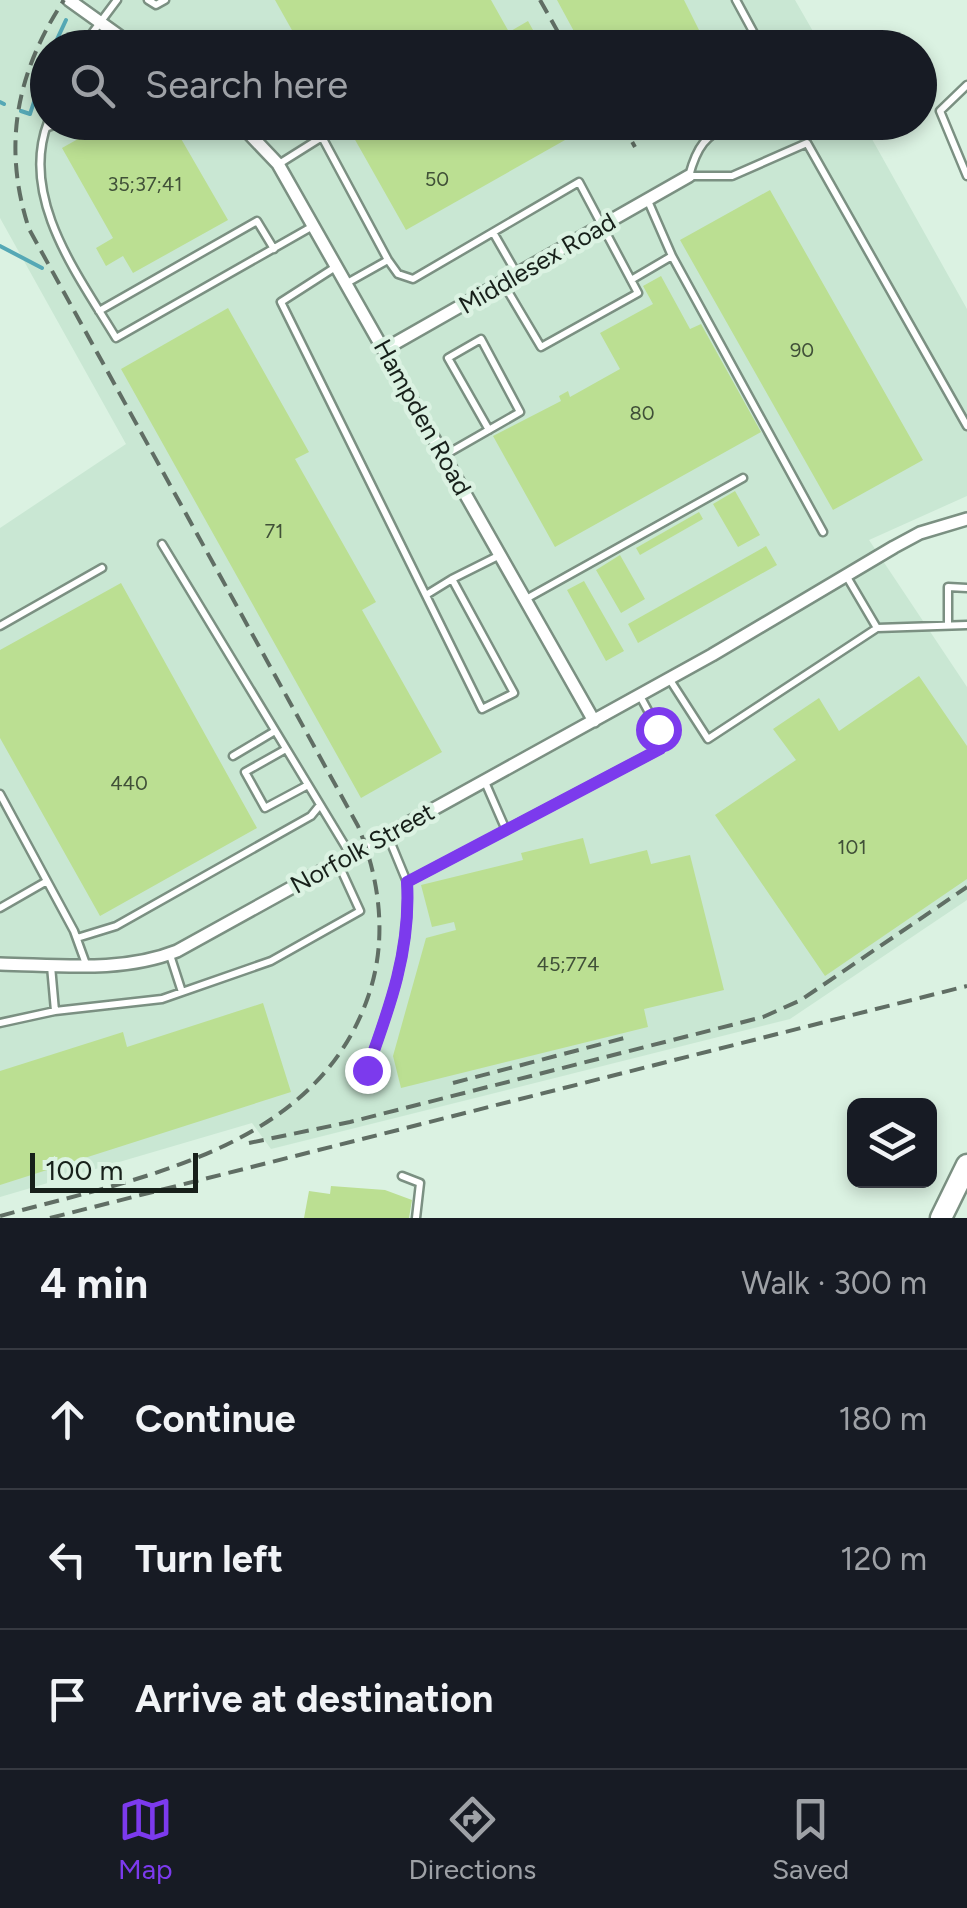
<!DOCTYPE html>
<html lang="en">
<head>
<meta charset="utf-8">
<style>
	:root { --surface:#171b24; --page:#20242c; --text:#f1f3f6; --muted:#9ea1a6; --line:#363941; --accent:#7c3aed }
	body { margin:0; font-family:Figtree,sans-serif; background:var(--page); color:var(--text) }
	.controls { position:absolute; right:30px; bottom:30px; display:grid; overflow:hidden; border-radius:15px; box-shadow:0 5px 15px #0003 }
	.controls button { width:90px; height:90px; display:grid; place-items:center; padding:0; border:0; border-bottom:2px solid var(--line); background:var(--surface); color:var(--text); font:50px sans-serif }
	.scale { position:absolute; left:30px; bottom:25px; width:168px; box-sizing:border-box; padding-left:10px; border:5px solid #17201a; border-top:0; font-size:28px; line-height:35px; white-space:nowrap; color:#17201a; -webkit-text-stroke:8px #dbf2e2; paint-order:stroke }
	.stop { position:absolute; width:30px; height:30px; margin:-22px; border:8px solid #7c3aed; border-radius:50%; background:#fff }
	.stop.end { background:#7c3aed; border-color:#fff; box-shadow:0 2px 10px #0008 }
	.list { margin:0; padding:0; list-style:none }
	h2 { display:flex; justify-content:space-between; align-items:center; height:130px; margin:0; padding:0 40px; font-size:42px }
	h2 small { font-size:32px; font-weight:400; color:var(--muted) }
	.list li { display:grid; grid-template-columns:65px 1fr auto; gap:30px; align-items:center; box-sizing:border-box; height:140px; padding:0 40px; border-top:2px solid var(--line) }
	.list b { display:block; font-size:38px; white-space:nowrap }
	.list em { font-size:32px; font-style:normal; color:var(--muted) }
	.icon { flex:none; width:55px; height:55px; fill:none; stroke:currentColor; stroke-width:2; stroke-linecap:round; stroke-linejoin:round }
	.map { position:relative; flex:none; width:967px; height:1218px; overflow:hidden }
	.search { position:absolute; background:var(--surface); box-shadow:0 5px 15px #0003; left:30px; right:30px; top:30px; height:110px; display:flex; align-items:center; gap:25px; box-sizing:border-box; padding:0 35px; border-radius:55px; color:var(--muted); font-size:38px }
	.sheet { height:550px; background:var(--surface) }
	nav { display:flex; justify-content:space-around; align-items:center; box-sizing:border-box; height:140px; border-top:2px solid var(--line); background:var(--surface); font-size:28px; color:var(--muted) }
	nav a { display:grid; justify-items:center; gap:5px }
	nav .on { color:var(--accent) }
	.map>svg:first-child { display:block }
	.built { fill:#c9e7d3 }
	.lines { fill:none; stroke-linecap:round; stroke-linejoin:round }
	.stream { stroke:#55a8b5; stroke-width:4 }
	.building { fill:#bbdf92 }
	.service-casing { stroke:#7b9082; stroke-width:11 }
	.minor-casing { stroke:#7b9082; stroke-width:16 }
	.trunk-casing { stroke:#7b9082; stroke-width:25 }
	.service { stroke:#fff; stroke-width:6 }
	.minor { stroke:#fff; stroke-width:11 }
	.trunk { stroke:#fff; stroke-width:20 }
	.rail { stroke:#606e64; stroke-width:4; stroke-dasharray:15 8; stroke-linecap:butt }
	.route { stroke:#7c3aed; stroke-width:12 }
	.labels { text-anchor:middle; stroke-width:9; stroke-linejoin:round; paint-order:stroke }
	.number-label { font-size:20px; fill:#405038 }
	.street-label { font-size:25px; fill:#17201a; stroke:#dbf2e2 }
</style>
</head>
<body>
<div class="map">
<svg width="967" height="1218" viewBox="0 0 967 1218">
	<rect width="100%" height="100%" fill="#dbf2e2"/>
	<!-- built -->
	<path class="built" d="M 0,0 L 795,0 L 822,47 L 48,48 L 48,122 L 863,123 L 967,309 L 967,496 L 869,540 L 967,687 L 967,900 L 790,1019 L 271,1149 L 252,1123 L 0,1197 L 0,528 L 126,444 L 0,218 Z"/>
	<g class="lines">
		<!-- stream -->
		<path class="stream" d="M 53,48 L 66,20
			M 0,102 L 4,104
			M 21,111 L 30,114 L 48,59
			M 0,246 L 42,268"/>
	</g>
	<!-- building -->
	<path class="building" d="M 275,0 L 491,0 L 509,32 L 528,21 L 543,48 L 302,48 Z
		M 557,0 L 684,0 L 708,48 L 583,48 Z
		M 108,122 L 167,122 L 176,130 L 228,220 L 133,273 L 123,256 L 106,266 L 96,248 L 113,238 L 62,148 Z
		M 345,122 L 585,122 L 588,127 L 406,230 Z
		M 625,122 L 662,122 L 634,138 Z
		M 770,190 L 923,460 L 833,510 L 680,240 Z
		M 661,276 L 690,329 L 701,324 L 761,432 L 555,547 L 493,436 L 561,401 L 559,396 L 568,391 L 570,397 L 620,369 L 600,333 L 653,304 L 643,286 Z
		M 228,308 L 309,452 L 295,459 L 376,602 L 362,610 L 442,752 L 361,798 L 121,369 Z
		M 735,491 L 760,535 L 738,547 L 713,504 Z
		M 699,512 L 703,519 L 640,555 L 636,548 Z
		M 766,546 L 777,565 L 638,643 L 628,624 Z
		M 620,555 L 645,599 L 621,613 L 596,570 Z
		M 584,581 L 624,651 L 606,661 L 567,590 Z
		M 121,583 L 257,828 L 100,916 L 0,738 L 0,650 Z
		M 919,676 L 967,746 L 967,879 L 825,976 L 715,815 L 796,760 L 773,729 L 819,698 L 839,731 Z
		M 583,838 L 590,864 L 647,850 L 651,864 L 690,855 L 724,990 L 644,1009 L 648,1027 L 401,1088 L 393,1056 L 426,938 L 456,930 L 454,922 L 432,927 L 421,885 L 523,860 L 521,853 Z
		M 263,1003 L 291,1092 L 0,1185 L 0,1071 L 123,1032 L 127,1047 Z
		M 331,1186 L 385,1190 L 412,1200 L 409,1218 L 304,1218 L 309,1191 L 330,1194 Z"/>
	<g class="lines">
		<defs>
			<path id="service" d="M 148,0 L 156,5 L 165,0
				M 736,0 L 762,48
				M 81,48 L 117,0
				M 967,85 L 940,111 L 967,176
				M 48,122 C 19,198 78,275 116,338 L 313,226
				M 733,122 C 705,136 697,146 689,176 L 732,176 L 807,143 L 967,426
				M 48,127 L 62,122
				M 279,164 L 322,137 L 388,260 L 398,274 L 413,279 L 579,182 L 638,293 L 541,347 L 503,283
				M 494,234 L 517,274
				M 672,256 L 823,532
				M 337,266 L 281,302 L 482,709 L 514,693 L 452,579 L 498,556
				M 631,280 L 672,256 L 648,201
				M 347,283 L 388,260
				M 99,311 L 257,221 L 274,249
				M 445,455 L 520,412 L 481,339 L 448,358 L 489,430
				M 162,544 L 350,854
				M 426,595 L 452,579
				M 526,599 L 743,478
				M 948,624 L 948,587 L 967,588
				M 0,626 L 102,568
				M 877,628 L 967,625
				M 670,680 L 708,739 L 877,628 L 847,577
				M 286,749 L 245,772 L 265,808 L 308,785
				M 233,756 L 275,731
				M 485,782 L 506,830
				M 0,794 L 74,931 L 86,964
				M 388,836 L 407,882 L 660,749 L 658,729 L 640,696
				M 0,908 L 47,881
				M 77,938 L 116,926 L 311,816 L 320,805
				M 170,955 L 182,992
				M 51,966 L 55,1011 L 162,999 L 271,961 L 360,911 L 338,863
				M 0,1023 L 55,1011
				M 367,1070 C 390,1007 411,949 407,882
				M 402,1176 L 420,1183 L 416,1218"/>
			<path id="minor" d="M 69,0 L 136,48
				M 238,122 L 278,164 L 594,721
				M 385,349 L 689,176
				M 0,964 C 58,965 122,973 177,951 L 712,655 L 894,547 L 920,533 L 967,519"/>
			<path id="trunk" d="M 941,1218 L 967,1165"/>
		</defs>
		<!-- service casing -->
		<use href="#service" class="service-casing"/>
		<!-- minor casing -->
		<use href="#minor" class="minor-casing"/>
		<!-- trunk casing -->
		<use href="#trunk" class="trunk-casing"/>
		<!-- service -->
		<use href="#service" class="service"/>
		<!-- minor -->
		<use href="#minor" class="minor"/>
		<!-- trunk -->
		<use href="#trunk" class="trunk"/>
		<!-- rail -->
		<path class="rail" d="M 540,0 L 567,48
			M 621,122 L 635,147
			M 453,1083 L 628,1037
			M 249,1143 L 350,1122 L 763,1017 L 801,1000 L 967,887
			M 0,1216 C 138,1178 315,1150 368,997 C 388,940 380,880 358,826 L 29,229 C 2,146 16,73 64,0
			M 50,1218 L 967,986"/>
	</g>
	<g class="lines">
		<!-- route -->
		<path class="route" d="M 367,1070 C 390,1007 411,949 407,882 L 660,749 L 658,729"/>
	</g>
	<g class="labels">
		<!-- number labels -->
		<g class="number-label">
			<text x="437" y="186">50</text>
			<text x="145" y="191">35;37;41</text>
			<text x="802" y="357">90</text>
			<text x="642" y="420">80</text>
			<text x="274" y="538">71</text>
			<text x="129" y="790">440</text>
			<text x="852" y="854">101</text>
			<text x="568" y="971">45;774</text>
		</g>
		<!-- street labels -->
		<g class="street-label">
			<text transform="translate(537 263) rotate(-30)" y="9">Middlesex Road</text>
			<text transform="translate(423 417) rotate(61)" y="9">Hampden Road</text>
			<text transform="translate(362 848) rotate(-29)" y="9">Norfolk Street</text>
		</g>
	</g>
</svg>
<div class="controls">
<button><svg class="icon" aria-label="layers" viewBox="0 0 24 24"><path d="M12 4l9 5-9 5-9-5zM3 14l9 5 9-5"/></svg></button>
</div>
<div class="scale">100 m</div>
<div class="stop" style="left:658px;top:729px"></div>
<div class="stop end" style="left:367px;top:1070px"></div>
<div class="search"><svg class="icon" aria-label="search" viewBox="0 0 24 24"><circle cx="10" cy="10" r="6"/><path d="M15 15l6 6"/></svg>Search here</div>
</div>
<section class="sheet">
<h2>4 min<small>Walk · 300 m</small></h2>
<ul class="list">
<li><svg class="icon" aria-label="ahead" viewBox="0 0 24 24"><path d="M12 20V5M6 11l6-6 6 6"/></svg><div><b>Continue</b></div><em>180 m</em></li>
<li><svg class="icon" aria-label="left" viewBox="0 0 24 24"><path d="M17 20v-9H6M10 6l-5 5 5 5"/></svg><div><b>Turn left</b></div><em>120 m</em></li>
<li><svg class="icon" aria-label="arrive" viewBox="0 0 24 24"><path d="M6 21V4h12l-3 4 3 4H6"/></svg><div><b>Arrive at destination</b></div></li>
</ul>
</section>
<nav>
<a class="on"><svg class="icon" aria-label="map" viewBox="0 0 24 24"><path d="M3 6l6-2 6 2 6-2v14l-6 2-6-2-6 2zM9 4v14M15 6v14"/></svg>Map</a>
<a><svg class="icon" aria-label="directions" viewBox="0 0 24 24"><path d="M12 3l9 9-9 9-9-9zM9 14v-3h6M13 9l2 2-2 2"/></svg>Directions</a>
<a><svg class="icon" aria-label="saved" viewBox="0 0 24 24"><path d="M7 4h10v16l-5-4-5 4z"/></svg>Saved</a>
</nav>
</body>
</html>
